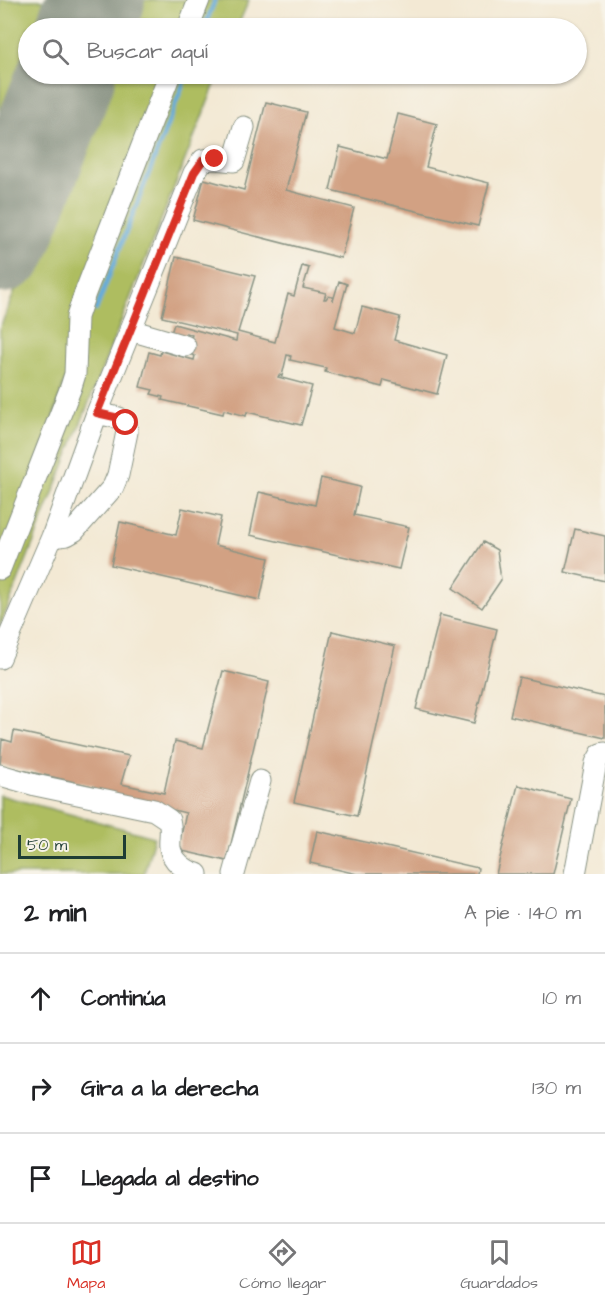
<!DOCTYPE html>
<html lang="es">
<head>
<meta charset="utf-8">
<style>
	:root { --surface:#fff; --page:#f6f6f6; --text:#202124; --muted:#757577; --line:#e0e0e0; --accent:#d93025 }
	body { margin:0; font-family:"Architects Daughter",sans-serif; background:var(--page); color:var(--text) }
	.scale { position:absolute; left:18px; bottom:15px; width:108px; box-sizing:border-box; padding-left:6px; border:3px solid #1f3d34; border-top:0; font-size:16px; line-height:21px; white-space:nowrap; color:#1f3d34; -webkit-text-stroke:4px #f7f3e8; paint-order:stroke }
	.stop { position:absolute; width:18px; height:18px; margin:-14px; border:4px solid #d93025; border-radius:50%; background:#fff }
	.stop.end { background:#d93025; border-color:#fff; box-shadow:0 2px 6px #0008 }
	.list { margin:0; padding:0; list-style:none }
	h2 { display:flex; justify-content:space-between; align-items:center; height:78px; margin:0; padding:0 24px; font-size:26px }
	h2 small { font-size:20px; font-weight:400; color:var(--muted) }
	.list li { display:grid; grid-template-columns:39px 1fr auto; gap:18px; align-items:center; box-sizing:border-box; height:90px; padding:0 24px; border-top:2px solid var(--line) }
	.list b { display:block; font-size:22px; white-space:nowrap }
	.list em { font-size:20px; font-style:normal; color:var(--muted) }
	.icon { flex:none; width:33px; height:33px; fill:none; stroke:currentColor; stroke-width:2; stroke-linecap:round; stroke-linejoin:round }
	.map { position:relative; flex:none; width:605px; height:874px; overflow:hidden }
	.search { position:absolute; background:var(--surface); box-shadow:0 2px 4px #0004; left:18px; right:18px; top:18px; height:66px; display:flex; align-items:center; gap:15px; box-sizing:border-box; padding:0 21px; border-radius:33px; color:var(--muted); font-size:22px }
	.sheet { height:348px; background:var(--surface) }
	nav { display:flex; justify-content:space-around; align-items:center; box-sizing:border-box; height:84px; border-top:2px solid var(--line); background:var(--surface); font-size:16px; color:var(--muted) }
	nav a { display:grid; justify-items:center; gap:3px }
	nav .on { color:var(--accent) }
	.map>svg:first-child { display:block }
	.green { fill:#aebd60; stroke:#667d4a; stroke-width:1.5 }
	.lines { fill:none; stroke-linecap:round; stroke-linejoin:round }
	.stream { stroke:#65abdb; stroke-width:4.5 }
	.runway { stroke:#899384; stroke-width:98 }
	.building { fill:#d2a183 }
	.minor-casing { stroke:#899384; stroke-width:23 }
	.minor { stroke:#fff; stroke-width:21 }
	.route { stroke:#d93025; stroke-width:8 }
</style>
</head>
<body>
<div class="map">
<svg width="605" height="874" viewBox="0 0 605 874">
	<rect width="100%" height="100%" fill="#f7f3e8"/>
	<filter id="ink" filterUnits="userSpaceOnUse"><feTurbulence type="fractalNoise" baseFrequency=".0167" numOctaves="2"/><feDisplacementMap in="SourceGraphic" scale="12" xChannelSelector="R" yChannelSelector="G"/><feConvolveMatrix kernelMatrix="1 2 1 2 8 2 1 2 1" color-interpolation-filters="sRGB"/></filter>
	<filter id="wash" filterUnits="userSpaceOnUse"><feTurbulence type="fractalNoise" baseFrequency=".008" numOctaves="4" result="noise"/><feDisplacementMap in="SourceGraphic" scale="24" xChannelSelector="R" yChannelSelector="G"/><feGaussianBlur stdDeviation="1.35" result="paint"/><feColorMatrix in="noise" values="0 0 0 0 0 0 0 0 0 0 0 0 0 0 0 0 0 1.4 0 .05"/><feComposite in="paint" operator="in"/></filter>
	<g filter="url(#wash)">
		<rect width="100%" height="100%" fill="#f3e9d4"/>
		<!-- green -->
		<path class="green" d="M 0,0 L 62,0 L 51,28 L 28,28 L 28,74 L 33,74 L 0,157 Z
			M 130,0 L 195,0 L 184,28 L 119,28 Z
			M 203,0 L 249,0 L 237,28 L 192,28 Z
			M 101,74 L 166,74 L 81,291 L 71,373 L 0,558 L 0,328 Z
			M 174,74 L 219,74 L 0,627 L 0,579 L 79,336 Z
			M 0,795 L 154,837 L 144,874 L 0,874 Z"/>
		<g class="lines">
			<!-- stream -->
			<path class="stream" d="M 204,28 L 215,0
				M 96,310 L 187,74"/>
			<!-- runway -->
			<path class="runway" d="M 85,28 L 96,0
				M 0,244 L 67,74"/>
		</g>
		<g id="blocks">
			<!-- building -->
			<path class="building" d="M 266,102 L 306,112 L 286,190 L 354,208 L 341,258 L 193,220 L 204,179 L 244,190 Z
				M 398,114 L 437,124 L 426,167 L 489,183 L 478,226 L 330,190 L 340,147 L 387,159 Z
				M 176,257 L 255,276 L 238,332 L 275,342 L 288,294 L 294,296 L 302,266 L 309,268 L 303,288 L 326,293 L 324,299 L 326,299 L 328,296 L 333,297 L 333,301 L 339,281 L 347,284 L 335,327 L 355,333 L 362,307 L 400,317 L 394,340 L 447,355 L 437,394 L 384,380 L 382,387 L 325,372 L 326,368 L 290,360 L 291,356 L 287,355 L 282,376 L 279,375 L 278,377 L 312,386 L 301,425 L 247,412 L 246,416 L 224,410 L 223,414 L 162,400 L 163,397 L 151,394 L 153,390 L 140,387 L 149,352 L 160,355 L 161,351 L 194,360 L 195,356 L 187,353 L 192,335 L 186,333 L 185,338 L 171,333 L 174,324 L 236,341 L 237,335 L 162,317 Z
				M 321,478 L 360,487 L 354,515 L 409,527 L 399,569 L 250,535 L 259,492 L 315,505 Z
				M 182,508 L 221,517 L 215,545 L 269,558 L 260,600 L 111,565 L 120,522 L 176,535 Z
				M 575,529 L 605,536 L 605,581 L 565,572 Z
				M 483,542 L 497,550 L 501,580 L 482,608 L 453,588 Z
				M 440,615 L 497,629 L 474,723 L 416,709 Z
				M 332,631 L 395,646 L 357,816 L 294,802 Z
				M 223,671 L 269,682 L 227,861 L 178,850 L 186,813 L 92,790 L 93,786 L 0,765 L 2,739 L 12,742 L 14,731 L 129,756 L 121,784 L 164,793 L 175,741 L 203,748 Z
				M 519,677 L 605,697 L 605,738 L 510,716 Z
				M 518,785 L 571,799 L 553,874 L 496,874 Z
				M 317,831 L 478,868 L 477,874 L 357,874 L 310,863 Z"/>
		</g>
	</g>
	<g filter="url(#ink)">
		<use href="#blocks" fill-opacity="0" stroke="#899384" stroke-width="1.5"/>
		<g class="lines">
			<defs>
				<path id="minor" d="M 188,28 L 199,0
					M 130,330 L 185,346
					M 52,537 L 67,535 L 74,531 L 113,487 L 118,475 L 127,432 L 126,423 L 119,418 L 97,413
					M 0,569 L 71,387 L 75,374 L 77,317 L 85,293 L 170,74
					M 0,658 L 52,537 L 97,413 L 194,173 L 203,160 L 215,159 L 234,161 L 244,127
					M 0,775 L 35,785 L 154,810 L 169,820 C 172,829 169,838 170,848 C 172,860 185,871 197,874
					M 234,874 L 260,781
					M 575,874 L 596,763 L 601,754 L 605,753"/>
			</defs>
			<!-- minor casing -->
			<use href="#minor" class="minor-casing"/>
			<!-- minor -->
			<use href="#minor" class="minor"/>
		</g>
	</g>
	<g class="lines" filter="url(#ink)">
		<!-- route -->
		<path class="route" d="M 126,423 L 119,418 L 97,413 L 194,173 L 203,160 L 215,159"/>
	</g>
</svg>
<div class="scale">50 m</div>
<div class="stop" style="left:126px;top:423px"></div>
<div class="stop end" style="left:215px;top:159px"></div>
<div class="search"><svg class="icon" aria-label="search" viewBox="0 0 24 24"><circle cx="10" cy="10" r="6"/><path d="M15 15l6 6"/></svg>Buscar aquí</div>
</div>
<section class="sheet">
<h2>2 min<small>A pie · 140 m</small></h2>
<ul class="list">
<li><svg class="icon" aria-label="ahead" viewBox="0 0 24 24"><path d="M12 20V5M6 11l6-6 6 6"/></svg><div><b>Continúa</b></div><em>10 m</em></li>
<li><svg class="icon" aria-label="right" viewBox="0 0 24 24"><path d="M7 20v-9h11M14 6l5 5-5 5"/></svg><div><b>Gira a la derecha</b></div><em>130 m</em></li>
<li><svg class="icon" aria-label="arrive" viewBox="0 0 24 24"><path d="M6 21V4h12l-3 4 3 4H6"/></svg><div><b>Llegada al destino</b></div></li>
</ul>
</section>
<nav>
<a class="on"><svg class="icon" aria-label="map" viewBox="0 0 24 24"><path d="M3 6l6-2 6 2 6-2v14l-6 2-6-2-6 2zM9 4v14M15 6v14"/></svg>Mapa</a>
<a><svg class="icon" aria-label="directions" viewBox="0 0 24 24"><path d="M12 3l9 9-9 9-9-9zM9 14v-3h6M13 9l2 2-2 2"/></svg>Cómo llegar</a>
<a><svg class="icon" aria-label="saved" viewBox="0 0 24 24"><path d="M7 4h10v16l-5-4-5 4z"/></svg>Guardados</a>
</nav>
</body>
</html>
